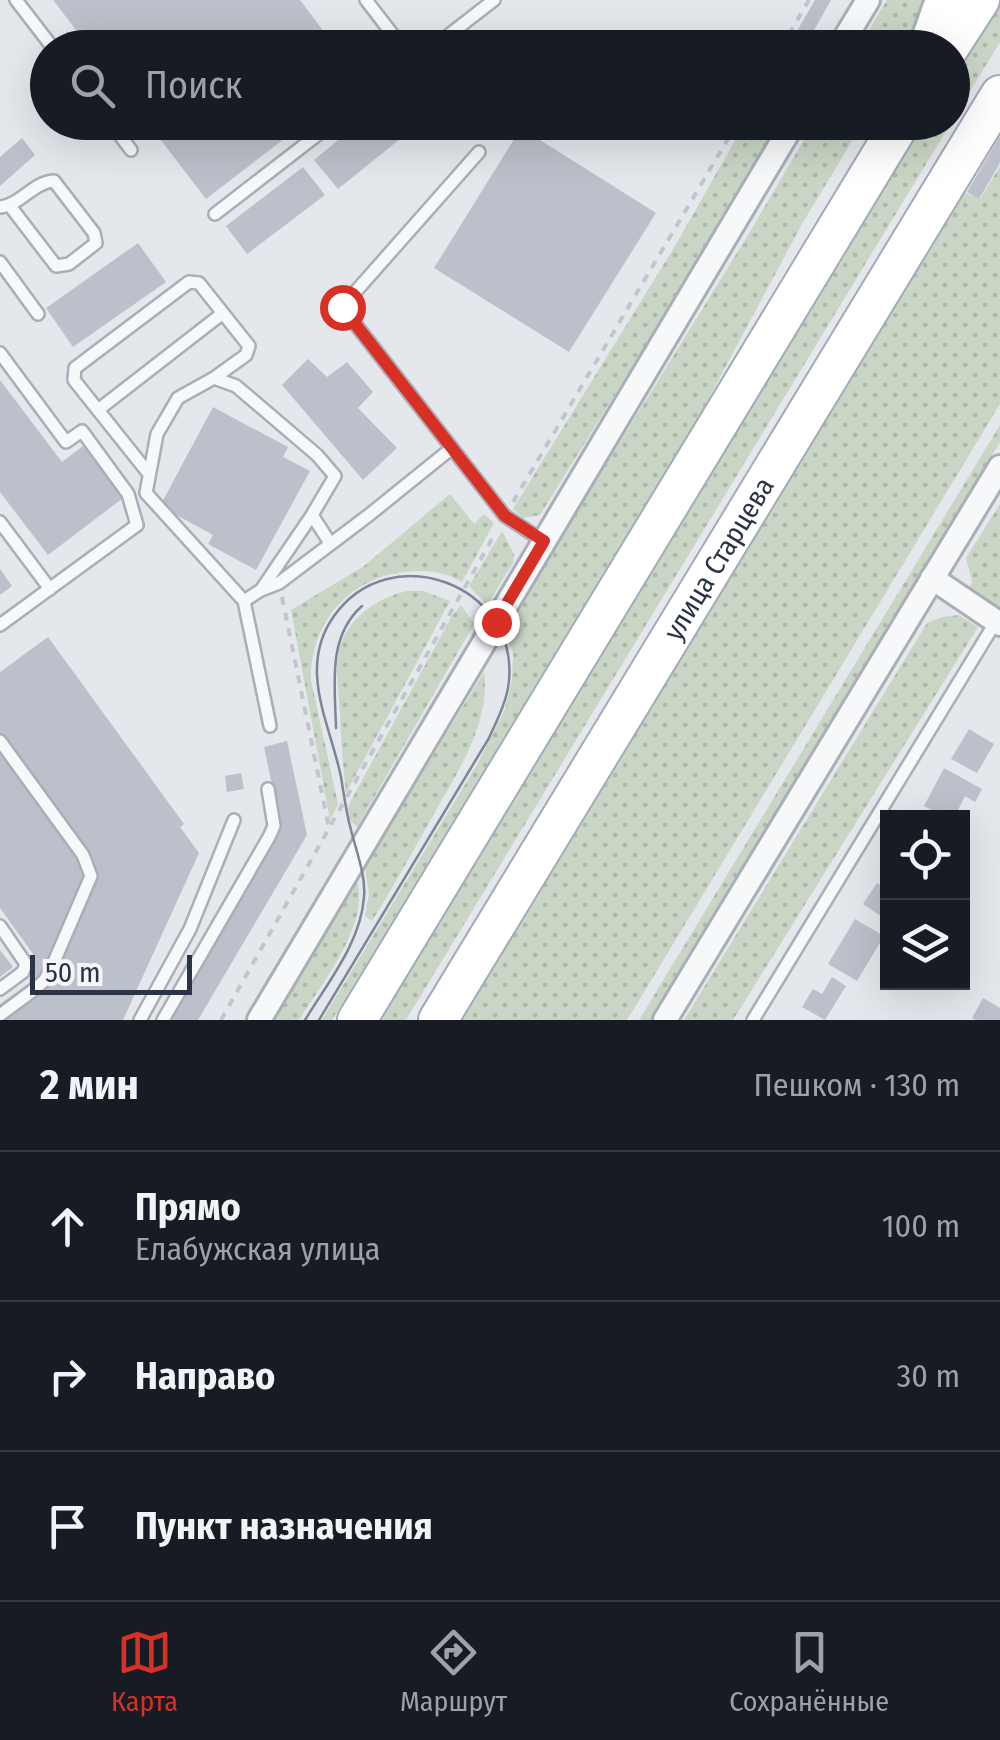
<!DOCTYPE html>
<html lang="ru">
<head>
<meta charset="utf-8">
<style>
	:root { --surface:#171b24; --page:#20242c; --text:#f1f3f6; --muted:#9ea1a6; --line:#363941; --accent:#d93025 }
	body { margin:0; font-family:"Fira Sans Condensed",sans-serif; background:var(--page); color:var(--text) }
	.controls { position:absolute; right:30px; bottom:30px; display:grid; overflow:hidden; border-radius:0px; box-shadow:0 10px 40px #0002 }
	.controls button { width:90px; height:90px; display:grid; place-items:center; padding:0; border:0; border-bottom:2px solid var(--line); background:var(--surface); color:var(--text); font:50px sans-serif }
	.scale { position:absolute; left:30px; bottom:25px; width:162px; box-sizing:border-box; padding-left:10px; border:5px solid #2b3445; border-top:0; font-size:28px; line-height:35px; white-space:nowrap; color:#2b3445; -webkit-text-stroke:8px #f4f6f9; paint-order:stroke }
	.stop { position:absolute; width:30px; height:30px; margin:-22px; border:8px solid #d93025; border-radius:50%; background:#fff }
	.stop.end { background:#d93025; border-color:#fff; box-shadow:0 2px 10px #0008 }
	.list { margin:0; padding:0; list-style:none }
	h2 { display:flex; justify-content:space-between; align-items:center; height:130px; margin:0; padding:0 40px; font-size:42px }
	h2 small { font-size:32px; font-weight:400; color:var(--muted) }
	.list li { display:grid; grid-template-columns:65px 1fr auto; gap:30px; align-items:center; box-sizing:border-box; height:150px; padding:0 40px; border-top:2px solid var(--line) }
	.list b { display:block; font-size:38px; white-space:nowrap }
	.list p { margin:0; font-size:32px; white-space:nowrap; color:var(--muted) }
	.list em { font-size:32px; font-style:normal; color:var(--muted) }
	.icon { flex:none; width:55px; height:55px; fill:none; stroke:currentColor; stroke-width:2; stroke-linecap:round; stroke-linejoin:round }
	.map { position:relative; flex:none; width:1000px; height:1020px; overflow:hidden }
	.search { position:absolute; background:var(--surface); box-shadow:0 10px 40px #0002; left:30px; right:30px; top:30px; height:110px; display:flex; align-items:center; gap:25px; box-sizing:border-box; padding:0 35px; border-radius:55px; color:var(--muted); font-size:38px }
	.sheet { height:580px; background:var(--surface) }
	nav { display:flex; justify-content:space-around; align-items:center; box-sizing:border-box; height:140px; border-top:2px solid var(--line); background:var(--surface); font-size:28px; color:var(--muted) }
	nav a { display:grid; justify-items:center; gap:5px }
	nav .on { color:var(--accent) }
	.map>svg:first-child { display:block }
	.grass { fill:url(#grass-dots) }
	.building { fill:#bbc0ca }
	.lines { fill:none; stroke-linecap:round; stroke-linejoin:round }
	.service-casing { stroke:#a9aeb7; stroke-width:16 }
	.minor-casing { stroke:#a9aeb7; stroke-width:28 }
	.secondary-casing { stroke:#a9aeb7; stroke-width:38 }
	.primary-casing { stroke:#a3abb8; stroke-width:42 }
	.path { stroke:#c2c5cb; stroke-width:4; stroke-dasharray:8 8; stroke-linecap:butt }
	.service { stroke:#f7f8fa; stroke-width:11 }
	.minor { stroke:#f7f8fa; stroke-width:22 }
	.secondary { stroke:#fff; stroke-width:32 }
	.primary { stroke:#fff; stroke-width:38 }
	.tram { stroke:#7d8696; stroke-width:2.5 }
	.route { stroke:#d93025; stroke-width:12 }
	.labels { text-anchor:middle; stroke-width:8; stroke-linejoin:round; paint-order:stroke }
	.street-label { font-size:28px; fill:#2b3445; stroke:#f4f6f9 }
</style>
</head>
<body>
<div class="map">
<svg width="1000" height="1020" viewBox="0 0 1000 1020">
	<defs>
		<pattern id="grass-dots" width="8" height="8" patternUnits="userSpaceOnUse" patternTransform="scale(2.5)"><rect width="8" height="8" fill="#c9d6c5"/><path d="M2 2h.1M6 6h.1" fill="none" stroke="#adb8ab" stroke-width="1.8" stroke-linecap="round"/></pattern>
	</defs>
	<rect width="100%" height="100%" fill="#e4e7ec"/>
	<!-- grass -->
	<path class="grass" d="M 887,0 L 927,0 L 905,47 L 858,48 Z
		M 998,0 L 1000,0 L 1000,42 L 953,119 L 953,72 Z
		M 745,123 L 778,123 L 715,234 L 540,515 L 523,518 L 513,509 L 675,246 Z
		M 814,123 L 863,123 L 802,224 L 697,420 L 332,1020 L 322,1020 L 478,763 L 505,709 L 512,680 L 513,653 L 504,630 L 748,235 Z
		M 923,123 L 951,123 L 406,1020 L 380,1020 Z
		M 1000,166 L 1000,404 L 635,1007 L 627,1020 L 456,1020 L 959,190 L 980,199 Z
		M 1000,425 L 1000,442 L 650,1020 L 639,1020 Z
		M 450,494 L 474,524 L 484,514 L 494,523 L 462,582 C 447,573 434,571 417,571 C 355,572 310,618 311,680 L 338,804 L 330,820 L 291,610 L 364,566 Z
		M 1000,504 L 1000,609 L 995,617 L 967,595 L 972,581 L 966,558 Z
		M 502,531 L 514,554 L 513,563 L 487,605 L 469,586 Z
		M 407,591 L 423,591 L 450,601 L 346,793 C 343,766 341,740 340,713 C 339,694 335,669 339,650 C 347,618 377,598 407,591 Z
		M 461,605 L 474,624 L 357,827 L 349,819 L 348,806 L 452,616 Z
		M 959,615 L 978,627 L 733,1020 L 684,1020 L 927,623 L 942,617 Z
		M 484,672 C 491,726 455,775 430,821 C 411,854 393,888 372,921 L 365,916 L 369,894 L 365,867 Z
		M 356,877 C 372,922 323,982 299,1020 L 269,1020 Z"/>
	<!-- building -->
	<path class="building" d="M 53,0 L 300,0 L 336,48 L 90,48 Z
		M 815,0 L 831,0 L 804,48 L 787,48 Z
		M 147,122 L 306,122 L 206,199 Z
		M 360,122 L 421,122 L 338,189 L 314,160 Z
		M 521,128 L 656,213 L 569,352 L 434,268 Z
		M 1000,136 L 1000,163 L 979,199 L 967,192 Z
		M 22,138 L 35,155 L 0,186 L 0,157 Z
		M 303,167 L 325,195 L 247,254 L 226,226 Z
		M 138,243 L 166,282 L 73,347 L 46,308 Z
		M 308,359 L 327,377 L 347,362 L 373,392 L 358,408 L 397,448 L 363,480 L 282,385 Z
		M 0,380 L 62,462 L 83,446 L 123,498 L 48,555 L 0,492 Z
		M 213,407 L 288,447 L 283,457 L 310,471 L 256,570 L 208,544 L 213,535 L 160,506 Z
		M 0,569 L 12,586 L 0,595 Z
		M 48,637 L 184,824 L 180,827 L 199,853 L 123,1020 L 0,1020 L 0,1004 L 29,983 L 33,954 L 0,908 L 0,672 Z
		M 969,729 L 994,744 L 977,773 L 951,759 Z
		M 287,741 L 307,835 L 198,1020 L 168,1020 L 281,827 L 264,747 Z
		M 944,768 L 982,789 L 975,802 L 965,796 L 954,818 L 946,818 L 924,806 Z
		M 241,773 L 244,789 L 227,792 L 225,776 Z
		M 877,883 L 888,890 L 888,921 L 863,904 Z
		M 855,919 L 884,936 L 857,981 L 828,964 Z
		M 0,950 L 13,967 L 0,977 Z
		M 832,977 L 846,986 L 825,1020 L 802,1007 L 813,989 L 822,994 Z
		M 983,998 L 1000,1008 L 1000,1020 L 976,1020 L 972,1018 Z"/>
	<g class="lines">
		<defs>
			<path id="service" d="M 16,0 L 53,48
				M 366,0 L 403,48
				M 432,48 L 494,0
				M 110,122 L 131,150
				M 479,152 L 342,307 L 505,516 L 543,541
				M 0,207 C 21,205 33,182 54,181 L 94,233 L 96,243 L 69,264 L 56,266 L 10,206
				M 215,214 L 334,122
				M 0,262 L 38,314
				M 0,353 L 66,442 L 82,431 L 128,494 L 137,525 L 0,625
				M 98,410 L 223,313
				M 149,474 L 74,380 L 75,368 L 189,282 L 199,283 L 249,346 L 246,355 L 214,378
				M 0,522 L 50,589
				M 261,590 L 312,515
				M 244,601 L 261,590 L 279,583 L 369,515 L 452,448
				M 270,726 L 244,601 L 146,493 L 157,434 L 178,398 L 214,378 L 236,386 L 317,455 L 335,476 L 312,515 L 330,543
				M 0,741 L 83,855 L 91,876 L 51,969 L 44,981 L 31,992 L 0,1015
				M 0,926 L 26,964 L 23,972 L 0,989
				M 140,1020 L 190,929 L 234,820
				M 163,1020 L 269,837 L 274,826 L 268,789
				M 753,1020 L 998,618"/>
			<path id="minor" d="M 839,48 L 868,0
				M 932,578 L 1000,624
				M 259,1020 L 794,122
				M 665,1020 L 1000,467"/>
			<path id="secondary" d="M 925,48 L 942,0"/>
			<g id="primary">
				<path d="M 949,48 L 980,0"/>
				<path d="M 357,1020 L 901,122"/>
				<path id="s1" d="M 438,1020 L 1000,95"/>
			</g>
		</defs>
		<!-- service casing -->
		<use href="#service" class="service-casing"/>
		<!-- minor casing -->
		<use href="#minor" class="minor-casing"/>
		<!-- secondary casing -->
		<use href="#secondary" class="secondary-casing"/>
		<!-- primary casing -->
		<use href="#primary" class="primary-casing"/>
		<!-- path -->
		<path class="path" d="M 781,48 L 809,0
			M 513,502 L 738,122
			M 282,597 L 329,828
			M 221,1020 L 496,532"/>
		<!-- service -->
		<use href="#service" class="service"/>
		<!-- minor -->
		<use href="#minor" class="minor"/>
		<!-- secondary -->
		<use href="#secondary" class="secondary"/>
		<!-- primary -->
		<use href="#primary" class="primary"/>
		<!-- tram -->
		<path class="tram" d="M 336,728 C 335,685 327,637 362,606
			M 305,1020 C 328,982 361,942 364,897 C 366,876 356,850 351,830 C 346,812 344,795 341,777 C 330,723 297,668 334,616 C 390,537 518,584 509,681 C 507,701 497,720 489,738 L 319,1020"/>
	</g>
	<g class="lines">
		<!-- route -->
		<path class="route" d="M 342,307 L 505,516 L 544,541 L 496,622"/>
	</g>
	<g class="labels">
		<!-- street labels -->
		<g class="street-label">
			<text dy="10" stroke="none"><textPath href="#s1" startOffset="540">улица Старцева</textPath></text>
		</g>
	</g>
</svg>
<div class="controls">
<button><svg class="icon" aria-label="locate" viewBox="0 0 24 24"><circle cx="12" cy="12" r="6"/><path d="M12 2v4M12 18v4M2 12h4M18 12h4"/></svg></button>
<button><svg class="icon" aria-label="layers" viewBox="0 0 24 24"><path d="M12 4l9 5-9 5-9-5zM3 14l9 5 9-5"/></svg></button>
</div>
<div class="scale">50 m</div>
<div class="stop" style="left:342px;top:307px"></div>
<div class="stop end" style="left:496px;top:622px"></div>
<div class="search"><svg class="icon" aria-label="search" viewBox="0 0 24 24"><circle cx="10" cy="10" r="6"/><path d="M15 15l6 6"/></svg>Поиск</div>
</div>
<section class="sheet">
<h2>2 мин<small>Пешком · 130 m</small></h2>
<ul class="list">
<li><svg class="icon" aria-label="ahead" viewBox="0 0 24 24"><path d="M12 20V5M6 11l6-6 6 6"/></svg><div><b>Прямо</b><p>Елабужская улица</p></div><em>100 m</em></li>
<li><svg class="icon" aria-label="right" viewBox="0 0 24 24"><path d="M7 20v-9h11M14 6l5 5-5 5"/></svg><div><b>Направо</b></div><em>30 m</em></li>
<li><svg class="icon" aria-label="arrive" viewBox="0 0 24 24"><path d="M6 21V4h12l-3 4 3 4H6"/></svg><div><b>Пункт назначения</b></div></li>
</ul>
</section>
<nav>
<a class="on"><svg class="icon" aria-label="map" viewBox="0 0 24 24"><path d="M3 6l6-2 6 2 6-2v14l-6 2-6-2-6 2zM9 4v14M15 6v14"/></svg>Карта</a>
<a><svg class="icon" aria-label="directions" viewBox="0 0 24 24"><path d="M12 3l9 9-9 9-9-9zM9 14v-3h6M13 9l2 2-2 2"/></svg>Маршрут</a>
<a><svg class="icon" aria-label="saved" viewBox="0 0 24 24"><path d="M7 4h10v16l-5-4-5 4z"/></svg>Сохранённые</a>
</nav>
</body>
</html>
